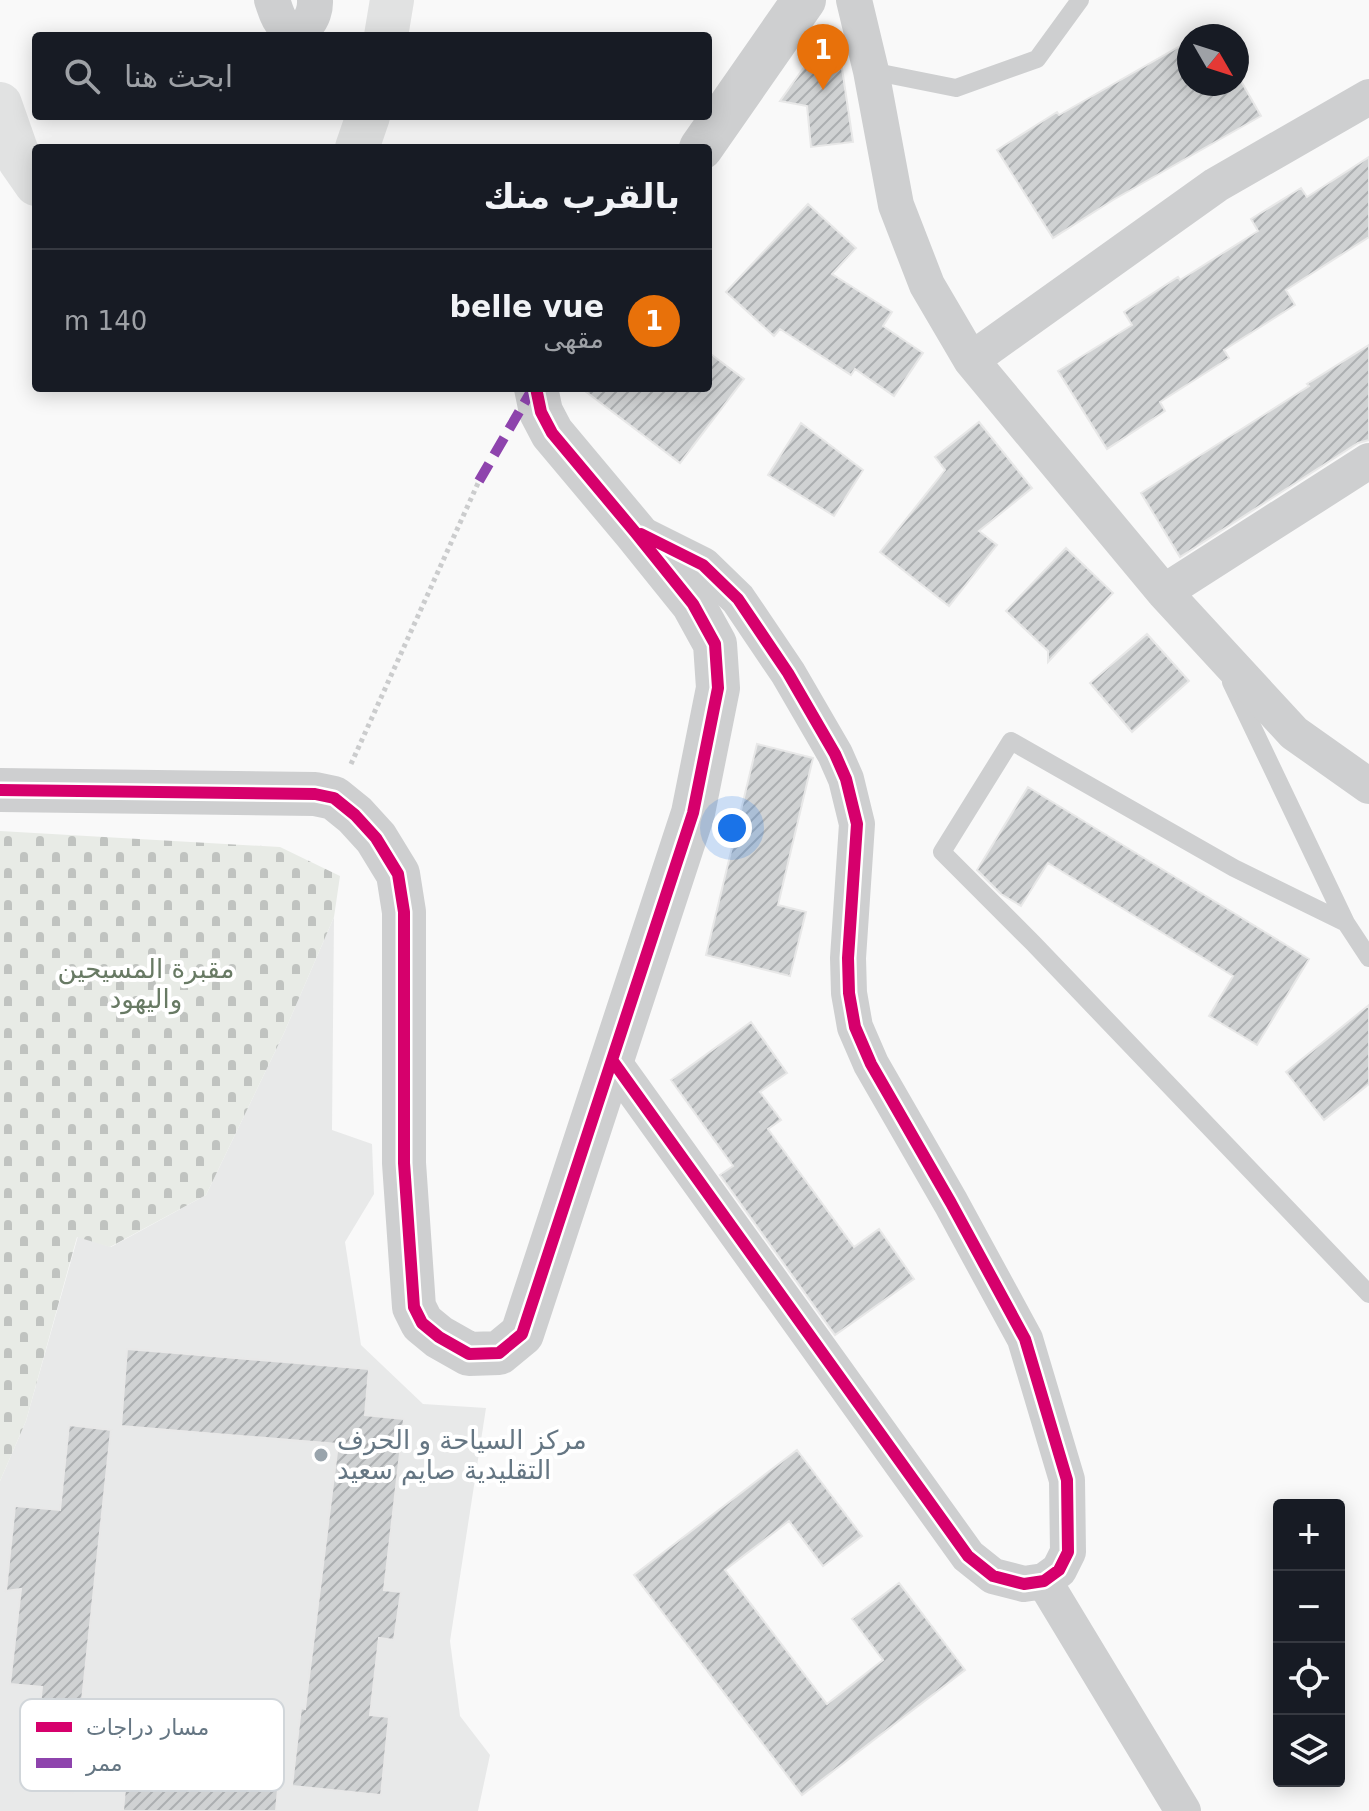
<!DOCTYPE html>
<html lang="ar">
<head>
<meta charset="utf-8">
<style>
	:root { --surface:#171b24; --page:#242831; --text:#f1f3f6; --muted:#9ea1a6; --line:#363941; --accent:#0b8043 }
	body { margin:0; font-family:"DejaVu Sans",Cairo,sans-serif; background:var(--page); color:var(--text); direction:rtl }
	.controls { position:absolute; right:24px; bottom:24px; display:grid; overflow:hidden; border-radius:8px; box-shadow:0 4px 20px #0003 }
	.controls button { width:72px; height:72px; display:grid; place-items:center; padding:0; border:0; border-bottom:2px solid var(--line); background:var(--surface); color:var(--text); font:40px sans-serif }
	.compass { position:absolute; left:1177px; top:24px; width:72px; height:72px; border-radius:50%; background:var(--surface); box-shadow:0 4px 20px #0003; rotate:129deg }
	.you { position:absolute; left:732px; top:828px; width:28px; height:28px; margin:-20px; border:6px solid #fff; border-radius:50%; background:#1a73e8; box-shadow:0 0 0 12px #1a73e833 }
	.badge { display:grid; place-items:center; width:52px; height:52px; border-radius:50%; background:var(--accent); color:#fff; font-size:26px; font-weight:700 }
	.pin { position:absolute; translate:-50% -66px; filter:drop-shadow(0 2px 4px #0008) }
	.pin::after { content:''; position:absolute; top:42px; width:28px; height:24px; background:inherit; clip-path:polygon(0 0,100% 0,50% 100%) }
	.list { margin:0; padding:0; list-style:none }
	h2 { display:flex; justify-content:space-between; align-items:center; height:104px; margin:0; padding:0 32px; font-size:34px }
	h2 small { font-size:26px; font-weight:400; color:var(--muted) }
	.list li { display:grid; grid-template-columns:52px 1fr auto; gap:24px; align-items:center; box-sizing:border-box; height:144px; padding:0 32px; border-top:2px solid var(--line) }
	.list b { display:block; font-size:30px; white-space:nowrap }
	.list p { margin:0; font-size:26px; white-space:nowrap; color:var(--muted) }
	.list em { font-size:26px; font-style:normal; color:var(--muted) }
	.icon { flex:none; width:44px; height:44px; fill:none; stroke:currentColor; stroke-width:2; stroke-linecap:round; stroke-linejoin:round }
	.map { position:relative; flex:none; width:1369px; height:1811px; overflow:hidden; direction:ltr }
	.search { position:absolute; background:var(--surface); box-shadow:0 4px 20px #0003; left:32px; top:32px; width:680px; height:88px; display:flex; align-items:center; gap:20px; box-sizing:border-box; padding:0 28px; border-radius:8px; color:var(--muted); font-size:30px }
	.panel { position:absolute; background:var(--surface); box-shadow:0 4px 20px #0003; left:32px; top:144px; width:680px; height:248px; border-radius:8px; direction:rtl }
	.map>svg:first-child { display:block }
	.built { fill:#e8e9e9 }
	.cemetery { fill:url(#cemetery-stones) }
	.building { fill:url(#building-hatch); stroke:#e8e8e8; stroke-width:2 }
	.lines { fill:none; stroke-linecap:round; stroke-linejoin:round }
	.path { stroke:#cbcccd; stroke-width:5; stroke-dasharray:4 4; stroke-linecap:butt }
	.service { stroke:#cecfd0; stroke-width:18 }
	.minor { stroke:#cecfd0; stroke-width:36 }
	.tertiary { stroke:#cecfd0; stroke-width:44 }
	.secondary { stroke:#e1e2e2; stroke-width:44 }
	.quiet { stroke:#8e44ad; stroke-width:10; stroke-dasharray:20 10; stroke-linecap:butt }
	.cycleway-casing { stroke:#fff; stroke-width:17 }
	.cycleway { stroke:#d6006c; stroke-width:12 }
	.poi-dot { fill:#99a4ac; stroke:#fff; stroke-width:3 }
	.labels { text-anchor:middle; stroke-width:8; stroke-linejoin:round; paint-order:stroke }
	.park-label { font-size:26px; fill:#687a64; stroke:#fff }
	.poi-label { font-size:26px; fill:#657683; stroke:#fff; text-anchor:start }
	.key { fill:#fff; stroke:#d1d6da; stroke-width:2 }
	.key-label { font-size:22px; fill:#657683 }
</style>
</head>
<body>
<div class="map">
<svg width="1369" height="1811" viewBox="0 0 1369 1811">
	<defs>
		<pattern id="cemetery-stones" width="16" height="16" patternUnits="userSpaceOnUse" patternTransform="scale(2)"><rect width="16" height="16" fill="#e8ebe6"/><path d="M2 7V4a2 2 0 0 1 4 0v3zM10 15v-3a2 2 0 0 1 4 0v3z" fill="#c0c3c0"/></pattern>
		<pattern id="building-hatch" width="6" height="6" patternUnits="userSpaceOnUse" patternTransform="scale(2)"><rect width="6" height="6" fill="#d0d2d3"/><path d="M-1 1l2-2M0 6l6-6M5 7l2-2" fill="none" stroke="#acafb1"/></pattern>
	</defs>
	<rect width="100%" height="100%" fill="#f9f9f9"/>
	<!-- built -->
	<path class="built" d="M 334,917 L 332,1130 L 372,1144 L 374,1194 L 345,1242 L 361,1345 L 423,1404 L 486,1408 L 450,1641 L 460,1716 L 490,1755 L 478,1811 L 0,1811 L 0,1481 L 26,1421 L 78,1236 L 111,1247 L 206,1195 L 284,1033 Z"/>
	<!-- cemetery -->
	<path class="cemetery" d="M 0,831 L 280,847 L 340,876 L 334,917 L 284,1033 L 206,1195 L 110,1247 L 77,1237 L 26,1421 L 0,1481 Z"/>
	<!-- building -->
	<path class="building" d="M 1189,41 L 1189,84 L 1237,84 L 1237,74 L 1261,116 L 1113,200 L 1053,238 L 997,150 L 1057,112 L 1059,115 Z
		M 840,55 L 853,142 L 811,147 L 807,106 L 780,101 L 810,59 Z
		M 1369,157 L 1369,237 L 1286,290 L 1295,305 L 1224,350 L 1229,358 L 1160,402 L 1165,411 L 1107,449 L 1058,371 L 1132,325 L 1124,312 L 1178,277 L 1180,280 L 1258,231 L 1251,219 L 1301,188 L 1307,197 Z
		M 808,204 L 856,248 L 832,274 L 892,312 L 883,326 L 923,353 L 894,396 L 855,369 L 851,375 L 780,329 L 774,336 L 726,292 Z
		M 1369,345 L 1369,440 L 1358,443 L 1180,557 L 1141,493 L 1309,386 L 1307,384 Z
		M 708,352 L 744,379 L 680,463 L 581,388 L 708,388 Z
		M 979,422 L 1032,488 L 979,531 L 997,545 L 949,606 L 880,552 L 945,470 L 935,457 Z
		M 801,423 L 863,470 L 834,516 L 768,475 Z
		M 1066,548 L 1113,593 L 1048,662 L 1048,651 L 1006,611 Z
		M 1147,634 L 1189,681 L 1132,732 L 1090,683 Z
		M 757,744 L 813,758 L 778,905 L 806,912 L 790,976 L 706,955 Z
		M 1028,787 L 1309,959 L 1257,1045 L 1209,1016 L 1233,976 L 1048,863 L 1021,906 L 1001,894 L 977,870 Z
		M 1369,1005 L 1369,1084 L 1324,1120 L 1286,1072 Z
		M 751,1022 L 787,1073 L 760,1092 L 781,1120 L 768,1129 L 854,1247 L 879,1229 L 914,1279 L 835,1335 L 720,1175 L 733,1166 L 671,1080 Z
		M 127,1349 L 369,1369 L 365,1415 L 404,1419 L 384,1590 L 401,1592 L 394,1640 L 379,1638 L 370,1715 L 389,1717 L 381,1795 L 292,1786 L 301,1708 L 305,1709 L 338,1444 L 121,1426 Z
		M 69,1425 L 111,1430 L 72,1793 L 31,1789 L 42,1687 L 10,1684 L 21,1589 L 6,1591 L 15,1506 L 60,1510 Z
		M 797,1450 L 862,1536 L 823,1566 L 789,1521 L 725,1570 L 827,1704 L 883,1660 L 852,1619 L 899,1583 L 965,1670 L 802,1795 L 634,1575 Z
		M 127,1767 L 279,1778 L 276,1811 L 123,1811 Z"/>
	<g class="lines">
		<!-- path -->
		<path class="path" d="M 351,764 L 479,481"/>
		<!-- service -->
		<path class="service" d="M 871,71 L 956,88 L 1037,59 L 1080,0
			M 1231,682 L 1346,923 L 1369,958
			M 1346,923 L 1234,868 L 1011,741 L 942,852 L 1033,943 L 1369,1294"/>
		<!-- minor -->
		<path class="minor" d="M 272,0 C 275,8 277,18 283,24 C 302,40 316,18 315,0
			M 854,0 L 871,71 L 896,205 L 927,285 L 971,360 L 1164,592 L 1294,733 L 1369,786
			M 971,360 L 1216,185 L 1369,97
			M 1164,592 L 1369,461
			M 612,1060 L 968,1556 L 993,1576 L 1024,1584 L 1044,1581 L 1059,1570 L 1068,1552 L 1067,1480 L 1025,1339 L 951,1203 L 871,1064 L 855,1027 L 849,993 L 848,958 L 857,824 L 846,779 L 835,754 L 788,673 L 738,599 L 703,565 L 639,533
			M 1044,1581 L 1183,1811"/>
		<!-- tertiary -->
		<path class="tertiary" d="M 701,148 L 804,0
			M 0,790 L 315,794 L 334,798 L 355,815 L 376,838 L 398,874 L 404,912 L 404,1163 L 414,1307 L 422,1323 L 439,1337 L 469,1354 L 499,1353 L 522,1334 L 693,813 L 718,688 L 715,644 L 693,604 L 635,532 L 552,433 L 541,412 L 536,388"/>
		<!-- secondary -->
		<path class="secondary" d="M 386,36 L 392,0
			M 0,104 L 20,161 L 36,184
			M 357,148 L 368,116"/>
		<!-- quiet -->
		<path class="quiet" d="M 479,481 L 533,388"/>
		<defs>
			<path id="cycleway" d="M 0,790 L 315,794 L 334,798 L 355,815 L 376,838 L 398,874 L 404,912 L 404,1163 L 414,1307 L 422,1323 L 439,1337 L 469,1354 L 499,1353 L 522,1334 L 693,813 L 718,688 L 715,644 L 693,604 L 635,532 L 552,433 L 541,412 L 536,388
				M 612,1060 L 968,1556 L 993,1576 L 1024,1584 L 1044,1581 L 1059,1570 L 1068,1552 L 1067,1480 L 1025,1339 L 951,1203 L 871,1064 L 855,1027 L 849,993 L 848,958 L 857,824 L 846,779 L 835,754 L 788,673 L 738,599 L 703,565 L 641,534"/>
		</defs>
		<!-- cycleway casing -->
		<use href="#cycleway" class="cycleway-casing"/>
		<!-- cycleway -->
		<use href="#cycleway" class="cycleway"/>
	</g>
	<!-- markers -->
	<circle class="poi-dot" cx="321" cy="1455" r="8"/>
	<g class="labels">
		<!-- park labels -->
		<g class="park-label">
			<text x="146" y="978">مقبرة المسيحين<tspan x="146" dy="30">واليهود</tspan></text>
		</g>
		<!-- poi labels -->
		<g class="poi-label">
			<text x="337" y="1449">مركز السياحة و الحرف<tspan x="337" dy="30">التقليدية صايم سعيد</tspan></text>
		</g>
	</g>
	<!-- legend -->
	<rect x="20" y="1699" width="264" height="92" rx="12" class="key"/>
	<rect x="36" y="1722" width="36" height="10" fill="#d6006c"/>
	<rect x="36" y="1758" width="36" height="10" fill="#8e44ad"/>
	<g class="key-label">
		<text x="86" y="1735">مسار دراجات</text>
		<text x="86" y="1771">ممر</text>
	</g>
</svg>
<div class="controls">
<button>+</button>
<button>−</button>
<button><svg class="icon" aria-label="locate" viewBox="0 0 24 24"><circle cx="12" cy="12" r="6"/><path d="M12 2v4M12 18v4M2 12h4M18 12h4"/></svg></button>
<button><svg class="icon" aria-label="layers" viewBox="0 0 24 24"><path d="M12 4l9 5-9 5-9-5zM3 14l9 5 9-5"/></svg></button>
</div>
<svg class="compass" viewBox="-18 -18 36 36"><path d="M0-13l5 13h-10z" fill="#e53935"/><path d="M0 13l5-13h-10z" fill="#9ea1a6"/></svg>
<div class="you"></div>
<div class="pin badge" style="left:823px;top:90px;background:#e8710a">1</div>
<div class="search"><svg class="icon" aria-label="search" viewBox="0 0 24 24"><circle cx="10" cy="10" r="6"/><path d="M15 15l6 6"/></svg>ابحث هنا</div>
<section class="panel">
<h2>بالقرب منك<small></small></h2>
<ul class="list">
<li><span class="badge" style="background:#e8710a">1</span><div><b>belle vue</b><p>مقهى</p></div><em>140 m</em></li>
</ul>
</section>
</div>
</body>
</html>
